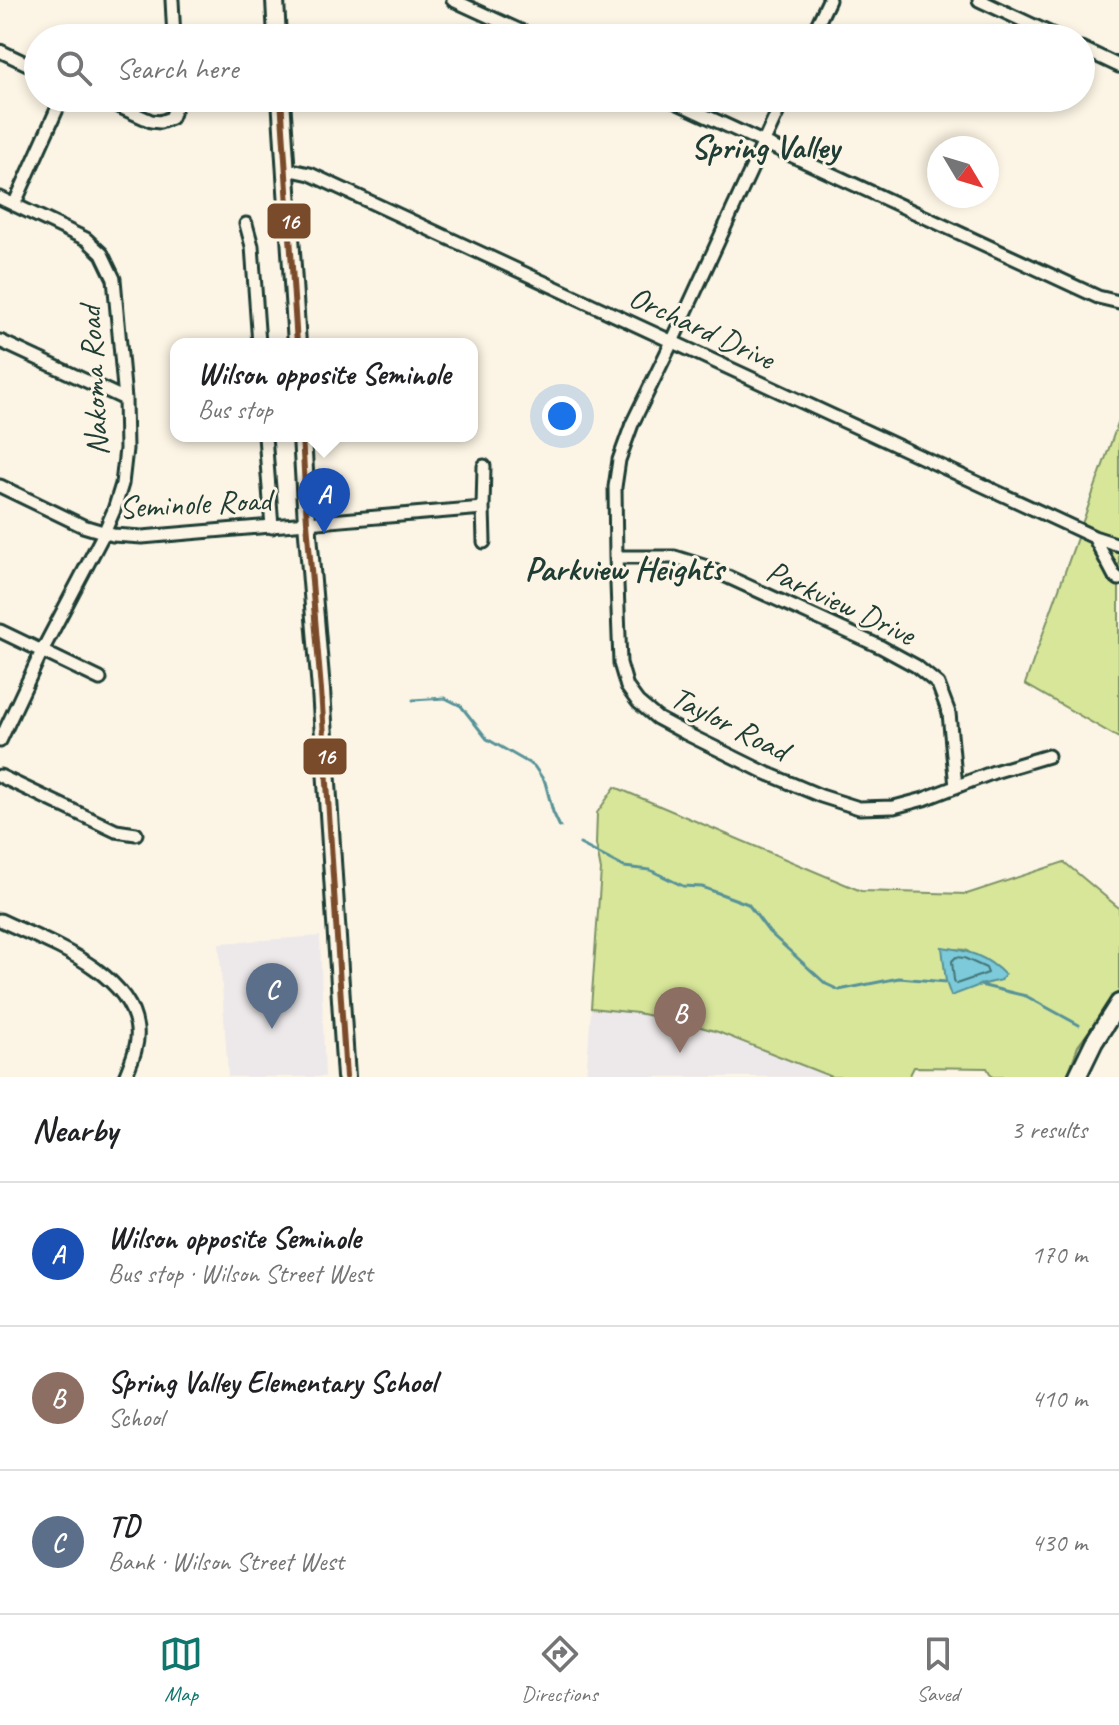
<!DOCTYPE html>
<html lang="en">
<head>
<meta charset="utf-8">
<style>
	:root { --surface:#fff; --page:#f6f6f6; --text:#202124; --muted:#757577; --line:#e0e0e0; --accent:#0f766e }
	body { margin:0; font-family:Caveat,sans-serif; background:var(--page); color:var(--text) }
	.compass { position:absolute; left:927px; top:136px; width:72px; height:72px; border-radius:50%; background:var(--surface); box-shadow:0 4px 12px #0003; rotate:128deg }
	.you { position:absolute; left:562px; top:416px; width:28px; height:28px; margin:-20px; border:6px solid #fff; border-radius:50%; background:#1a73e8; box-shadow:0 0 0 12px #1a73e833 }
	.badge { display:grid; place-items:center; width:52px; height:52px; border-radius:50%; background:var(--accent); color:#fff; font-size:26px; font-weight:700 }
	.pin { position:absolute; translate:-50% -66px; filter:drop-shadow(0 2px 4px #0008) }
	.pin::after { content:''; position:absolute; top:42px; width:28px; height:24px; background:inherit; clip-path:polygon(0 0,100% 0,50% 100%) }
	.popup { position:absolute; left:170px; top:338px; width:308px; height:104px; box-sizing:border-box; display:grid; place-content:center; border-radius:16px; background:var(--surface); filter:drop-shadow(0 2px 6px #0005); font-size:26px; white-space:nowrap; color:var(--muted) }
	.popup b { font-size:30px; color:var(--text) }
	.popup::after { content:''; position:absolute; left:50%; top:100%; margin-left:-16px; border:16px solid transparent; border-top-color:var(--surface) }
	.list { margin:0; padding:0; list-style:none }
	h2 { display:flex; justify-content:space-between; align-items:center; height:104px; margin:0; padding:0 32px; font-size:34px }
	h2 small { font-size:26px; font-weight:400; color:var(--muted) }
	.list li { display:grid; grid-template-columns:52px 1fr auto; gap:24px; align-items:center; box-sizing:border-box; height:144px; padding:0 32px; border-top:2px solid var(--line) }
	.list b { display:block; font-size:30px; white-space:nowrap }
	.list p { margin:0; font-size:26px; white-space:nowrap; color:var(--muted) }
	.list em { font-size:26px; font-style:normal; color:var(--muted) }
	.icon { flex:none; width:44px; height:44px; fill:none; stroke:currentColor; stroke-width:2; stroke-linecap:round; stroke-linejoin:round }
	.map { position:relative; flex:none; width:1119px; height:1077px; overflow:hidden }
	.search { position:absolute; background:var(--surface); box-shadow:0 4px 12px #0003; left:24px; right:24px; top:24px; height:88px; display:flex; align-items:center; gap:20px; box-sizing:border-box; padding:0 28px; border-radius:44px; color:var(--muted); font-size:30px }
	.sheet { height:536px; background:var(--surface) }
	nav { display:flex; justify-content:space-around; align-items:center; box-sizing:border-box; height:112px; border-top:2px solid var(--line); background:var(--surface); font-size:22px; color:var(--muted) }
	nav a { display:grid; justify-items:center; gap:4px }
	nav .on { color:var(--accent) }
	.map>svg:first-child { display:block }
	.built { fill:#ede9ea }
	.green { fill:#d8e699; stroke:#7c9266; stroke-width:2; fill-rule:evenodd }
	.water { fill:#7ccada; stroke:#579298; stroke-width:2 }
	.lines { fill:none; stroke-linecap:round; stroke-linejoin:round }
	.shore { stroke:#447576; stroke-width:2 }
	.stream { stroke:#579298; stroke-width:3 }
	.minor-casing { stroke:#1f3d34; stroke-width:17 }
	.secondary-casing { stroke:#1f3d34; stroke-width:22 }
	.minor { stroke:#fcf5e5; stroke-width:11 }
	.secondary { stroke:#fcf5e5; stroke-width:16 }
	.bus-1-casing { stroke:#fcf5e5; stroke-width:12 }
	.bus-1 { stroke:#7a4b2a; stroke-width:6 }
	.labels { text-anchor:middle; stroke-width:6; stroke-linejoin:round; paint-order:stroke }
	.street-label { font-size:32px; fill:#1f3d34; stroke:#fcf5e5 }
	.neighbourhood-label { font-size:34px; font-weight:bold; fill:#1f3d34; stroke:#fcf5e5 }
	.line-badge { stroke:#fcf5e5; stroke-width:3 }
	.badge-label { font-size:22px; text-anchor:middle; font-weight:bold; fill:#fff }
</style>
</head>
<body>
<div class="map">
<svg width="1119" height="1077" viewBox="0 0 1119 1077">
	<rect width="100%" height="100%" fill="#fcf5e5"/>
	<filter id="ink" filterUnits="userSpaceOnUse"><feTurbulence type="fractalNoise" baseFrequency=".0125" numOctaves="2"/><feDisplacementMap in="SourceGraphic" scale="16" xChannelSelector="R" yChannelSelector="G"/><feConvolveMatrix kernelMatrix="1 2 1 2 8 2 1 2 1" color-interpolation-filters="sRGB"/></filter>
	<g filter="url(#ink)">
		<!-- built -->
		<path class="built" d="M 320,936 L 325,1077 L 228,1077 L 219,943 Z
			M 591,1008 L 637,1013 L 694,1025 L 718,1032 L 826,1075 L 825,1077 L 586,1077 Z"/>
		<!-- green -->
		<path class="green" d="M 1119,420 L 1119,738 L 1025,684 Z
			M 615,787 L 861,891 L 967,894 L 1064,862 L 1119,908 L 1119,991 L 1078,1046 L 1067,1077 L 992,1077 L 987,1068 L 914,1067 L 909,1077 L 832,1077 L 718,1032 L 694,1025 L 637,1013 L 591,1008 L 601,870 L 596,844 L 597,813 ZM 942,948 L 966,950 L 1001,980 L 980,985 Z"/>
		<!-- water -->
		<path class="water" d="M 942,947 C 967,950 987,956 1005,975 L 1001,980 L 980,985 L 951,996 L 946,982 Z"/>
		<g class="lines">
			<!-- shore -->
			<path class="shore" d="M 956,957 L 964,958 L 986,968 L 988,973 L 956,984 L 954,980 L 952,961 Z"/>
			<!-- stream -->
			<path class="stream" d="M 413,700 L 445,698 L 461,706 L 487,739 L 534,766 L 545,782 L 553,812 L 560,827
				M 580,844 L 624,867 L 650,870 L 683,886 L 702,887 L 748,904 L 769,932 L 826,984 L 839,990 L 899,978 L 946,982
				M 980,985 L 1026,996 L 1079,1025"/>
			<defs>
				<path id="minor" d="M 172,0 L 174,38
					M 453,0 L 536,38
					M 979,0 L 1060,38
					M 811,38 L 829,0
					M 1081,48 L 1119,66
					M 0,51 L 38,69
					M 100,98 L 151,121 L 160,122 L 171,118 L 177,103 L 176,98
					M 667,98 L 1098,297 L 1119,302
					M 784,98 L 672,342 L 632,424 L 619,460 L 615,487 L 616,557 L 620,663 L 627,687 L 638,702 L 657,718 L 685,733 L 766,773 L 821,796 L 859,808 L 894,807 L 924,799 L 994,772 L 1048,756
					M 287,169 L 310,174 L 1094,537 L 1119,545
					M 0,198 L 86,239 L 102,254 L 114,279 L 125,399 L 126,449 L 122,484 L 114,510 L 104,533 L 42,651 L 0,741
					M 14,205 L 62,98
					M 246,224 L 252,246 L 259,344
					M 0,341 L 125,399
					M 265,436 L 272,527
					M 0,486 L 83,526 L 113,535 L 142,537 L 483,508 L 484,466
					M 483,508 L 484,542
					M 1094,537 L 1114,575 L 1119,579
					M 616,557 L 675,557 L 704,566 L 881,647 L 916,666 L 938,684 L 949,713 L 956,787
					M 0,631 L 100,679
					M 0,776 L 116,831 L 136,834
					M 0,920 C 46,942 130,970 137,1029 C 139,1046 131,1062 125,1077"/>
				<path id="secondary" d="M 275,0 L 277,38
					M 281,98 L 297,344
					M 302,436 L 307,522 L 321,690 L 346,1077
					M 1077,1077 L 1094,1042 L 1119,1003"/>
			</defs>
			<!-- minor casing -->
			<use href="#minor" class="minor-casing"/>
			<!-- secondary casing -->
			<use href="#secondary" class="secondary-casing"/>
			<!-- minor -->
			<use href="#minor" class="minor"/>
			<!-- secondary -->
			<use href="#secondary" class="secondary"/>
			<defs>
				<path id="bus-1" d="M 281,98 L 297,344
					M 302,436 L 307,522 L 321,690 L 346,1077"/>
			</defs>
			<!-- bus-1 casing -->
			<use href="#bus-1" class="bus-1-casing"/>
			<!-- bus-1 -->
			<use href="#bus-1" class="bus-1"/>
		</g>
	</g>
	<g class="labels">
		<!-- street labels -->
		<g class="street-label">
			<text transform="translate(702 327) rotate(25)" y="11">Orchard Drive</text>
			<text transform="translate(93 381) rotate(-93)" y="11">Nakoma Road</text>
			<text transform="translate(195 503) rotate(-3)" y="11">Seminole Road</text>
			<text transform="translate(841 602) rotate(25)" y="11">Parkview Drive</text>
			<text transform="translate(730 723) rotate(27)" y="11">Taylor Road</text>
		</g>
		<!-- neighbourhood labels -->
		<g class="neighbourhood-label">
			<text x="765" y="158">Spring Valley</text>
			<text x="624" y="580">Parkview Heights</text>
		</g>
	</g>
	<g class="line-badge">
		<rect x="266" y="202" width="46" height="38" rx="8" fill="#7a4b2a"/>
		<rect x="302" y="737" width="46" height="39" rx="8" fill="#7a4b2a"/>
	</g>
	<g class="badge-label">
		<text x="289" y="229">16</text>
		<text x="325" y="764">16</text>
	</g>
</svg>
<svg class="compass" viewBox="-18 -18 36 36"><path d="M0-13l5 13h-10z" fill="#e53935"/><path d="M0 13l5-13h-10z" fill="#757577"/></svg>
<div class="you"></div>
<div class="pin badge" style="left:324px;top:534px;background:#1a4fb4">A</div>
<div class="popup"><b>Wilson opposite Seminole</b>Bus stop</div>
<div class="pin badge" style="left:680px;top:1053px;background:#8d6e63">B</div>
<div class="pin badge" style="left:272px;top:1029px;background:#5c6f8a">C</div>
<div class="search"><svg class="icon" aria-label="search" viewBox="0 0 24 24"><circle cx="10" cy="10" r="6"/><path d="M15 15l6 6"/></svg>Search here</div>
</div>
<section class="sheet">
<h2>Nearby<small>3 results</small></h2>
<ul class="list">
<li><span class="badge" style="background:#1a4fb4">A</span><div><b>Wilson opposite Seminole</b><p>Bus stop · Wilson Street West</p></div><em>170 m</em></li>
<li><span class="badge" style="background:#8d6e63">B</span><div><b>Spring Valley Elementary School</b><p>School</p></div><em>410 m</em></li>
<li><span class="badge" style="background:#5c6f8a">C</span><div><b>TD</b><p>Bank · Wilson Street West</p></div><em>430 m</em></li>
</ul>
</section>
<nav>
<a class="on"><svg class="icon" aria-label="map" viewBox="0 0 24 24"><path d="M3 6l6-2 6 2 6-2v14l-6 2-6-2-6 2zM9 4v14M15 6v14"/></svg>Map</a>
<a><svg class="icon" aria-label="directions" viewBox="0 0 24 24"><path d="M12 3l9 9-9 9-9-9zM9 14v-3h6M13 9l2 2-2 2"/></svg>Directions</a>
<a><svg class="icon" aria-label="saved" viewBox="0 0 24 24"><path d="M7 4h10v16l-5-4-5 4z"/></svg>Saved</a>
</nav>
</body>
</html>
